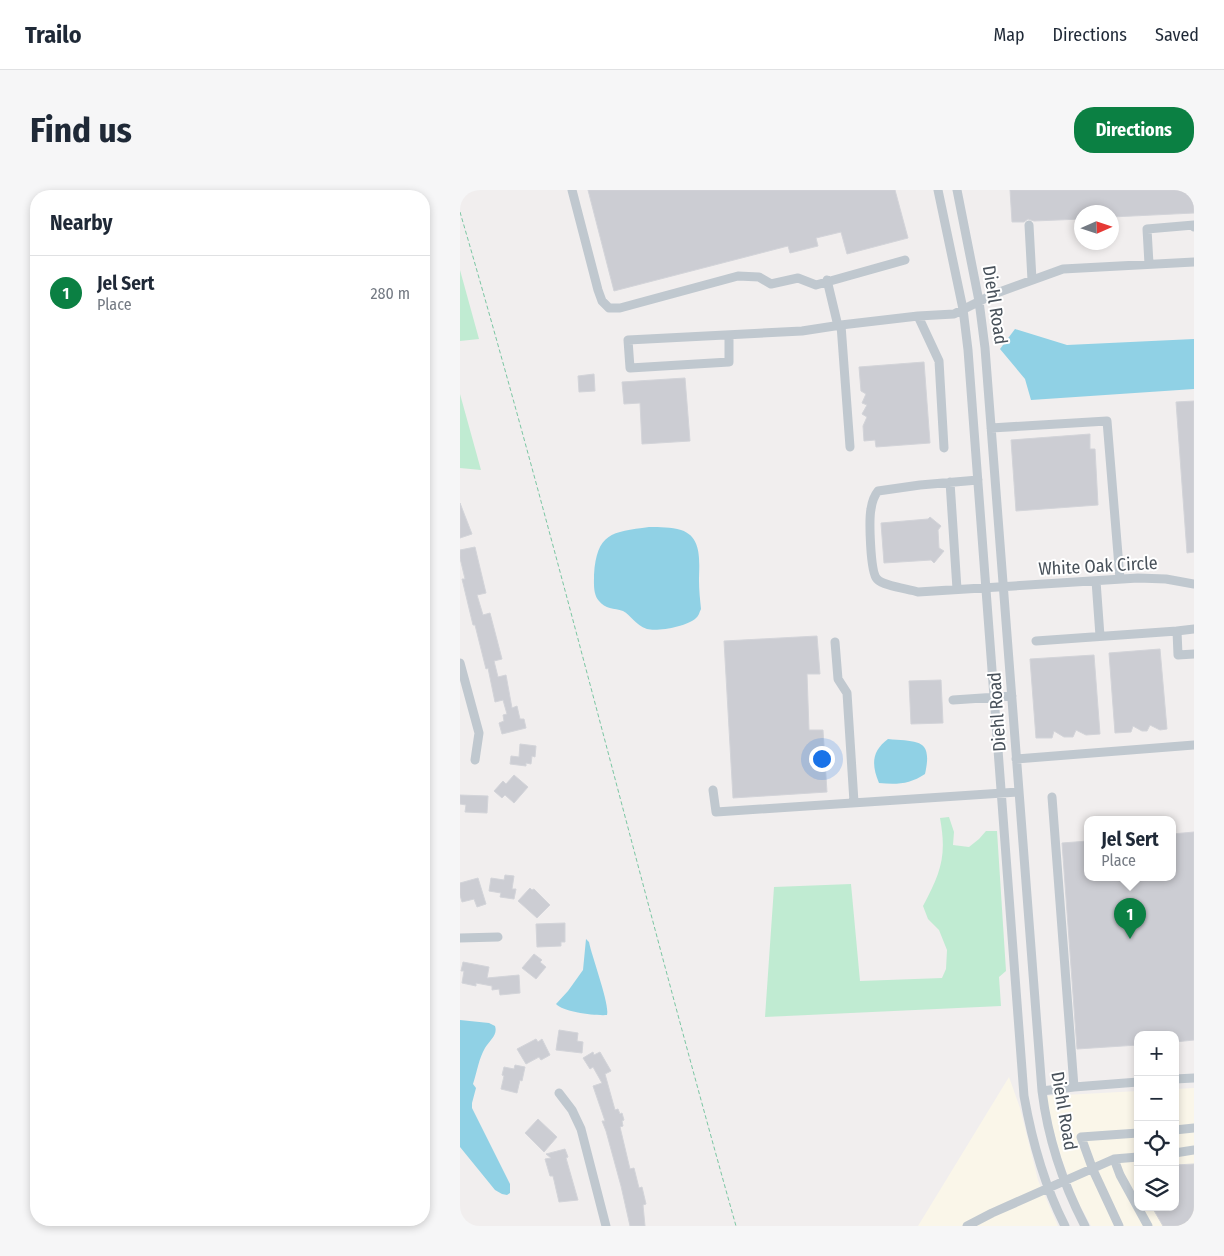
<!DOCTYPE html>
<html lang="en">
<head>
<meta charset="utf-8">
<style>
	:root { --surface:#fff; --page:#f6f6f7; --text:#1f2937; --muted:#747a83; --line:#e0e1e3; --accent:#0b8043 }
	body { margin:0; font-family:"Fira Sans Condensed",sans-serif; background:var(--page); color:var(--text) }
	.controls { position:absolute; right:15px; bottom:15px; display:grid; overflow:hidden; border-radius:10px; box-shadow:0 2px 8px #0003 }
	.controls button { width:45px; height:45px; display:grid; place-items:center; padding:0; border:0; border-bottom:1px solid var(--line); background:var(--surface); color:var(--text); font:25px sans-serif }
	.compass { position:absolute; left:614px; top:15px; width:45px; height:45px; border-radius:50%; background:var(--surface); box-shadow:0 2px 8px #0003; rotate:87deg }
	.you { position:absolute; left:361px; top:568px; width:18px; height:18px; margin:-12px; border:4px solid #fff; border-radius:50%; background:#1a73e8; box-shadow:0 0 0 8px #1a73e833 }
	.badge { display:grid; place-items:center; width:32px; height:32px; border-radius:50%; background:var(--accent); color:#fff; font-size:16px; font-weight:700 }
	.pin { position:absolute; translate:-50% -41px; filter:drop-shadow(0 1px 2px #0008) }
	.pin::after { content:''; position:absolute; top:26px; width:18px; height:15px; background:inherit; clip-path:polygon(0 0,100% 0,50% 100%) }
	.popup { position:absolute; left:624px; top:626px; width:92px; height:65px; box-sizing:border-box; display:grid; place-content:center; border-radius:10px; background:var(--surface); filter:drop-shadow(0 1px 4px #0005); font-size:16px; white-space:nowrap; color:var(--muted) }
	.popup b { font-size:19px; color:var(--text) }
	.popup::after { content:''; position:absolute; left:50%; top:100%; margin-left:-10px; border:10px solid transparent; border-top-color:var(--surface) }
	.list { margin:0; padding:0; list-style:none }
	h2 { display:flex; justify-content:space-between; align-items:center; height:65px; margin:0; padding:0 20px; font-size:21px }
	h2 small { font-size:16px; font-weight:400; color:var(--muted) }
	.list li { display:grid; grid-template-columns:32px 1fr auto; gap:15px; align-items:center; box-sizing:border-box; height:75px; padding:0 20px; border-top:1px solid var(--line) }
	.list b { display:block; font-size:19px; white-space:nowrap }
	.list p { margin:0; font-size:16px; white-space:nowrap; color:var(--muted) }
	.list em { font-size:16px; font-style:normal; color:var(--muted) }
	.icon { flex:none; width:28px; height:28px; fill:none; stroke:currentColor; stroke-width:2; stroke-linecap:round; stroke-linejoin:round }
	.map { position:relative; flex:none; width:734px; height:1036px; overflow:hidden; border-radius:20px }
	header { display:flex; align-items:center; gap:30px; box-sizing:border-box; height:70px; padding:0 25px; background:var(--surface); border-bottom:1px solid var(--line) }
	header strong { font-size:24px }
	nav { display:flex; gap:28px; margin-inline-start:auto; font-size:18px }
	.intro { display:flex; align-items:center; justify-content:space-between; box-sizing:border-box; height:120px; padding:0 30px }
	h1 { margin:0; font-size:35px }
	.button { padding:12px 22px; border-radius:20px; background:var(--accent); color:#fff; font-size:18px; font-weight:700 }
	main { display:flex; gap:30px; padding:0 30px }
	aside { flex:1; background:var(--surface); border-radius:20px; box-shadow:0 2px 8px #0003 }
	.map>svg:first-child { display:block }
	.commercial { fill:#faf6e9 }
	.green { fill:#c0ebd2 }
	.water { fill:#90d1e5 }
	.building { fill:#cccdd3; stroke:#d3d4d9 }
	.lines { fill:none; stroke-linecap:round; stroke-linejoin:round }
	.path { stroke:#7bc6a3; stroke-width:1; stroke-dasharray:4 2.5; stroke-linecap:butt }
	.minor { stroke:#c0c8cf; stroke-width:9 }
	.labels { text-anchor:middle; stroke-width:4; stroke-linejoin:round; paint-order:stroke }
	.street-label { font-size:18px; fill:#48515a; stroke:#fff }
</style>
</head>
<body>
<header>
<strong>Trailo</strong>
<nav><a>Map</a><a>Directions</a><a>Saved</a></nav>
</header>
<div class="intro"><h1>Find us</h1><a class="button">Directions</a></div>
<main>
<aside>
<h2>Nearby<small></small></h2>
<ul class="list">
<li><span class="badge">1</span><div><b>Jel Sert</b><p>Place</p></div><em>280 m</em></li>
</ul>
</aside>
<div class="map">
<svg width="734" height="1036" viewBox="0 0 734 1036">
	<rect width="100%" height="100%" fill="#f1eeee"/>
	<!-- commercial -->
	<path class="commercial" d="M 549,887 L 560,918 L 578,990 L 598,1036 L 458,1036 Z
		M 734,898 L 734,1036 L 631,1036 L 617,1010 L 602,970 L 594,943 L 586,906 L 678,901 L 678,1017 L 715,1017 L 715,899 Z"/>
	<!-- green -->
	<path class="green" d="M 0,80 L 19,149 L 0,151 Z
		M 0,204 L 21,280 L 0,278 Z
		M 489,627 L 494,642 L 493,655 L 509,657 L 519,649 L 526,641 L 537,641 L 546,781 L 539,787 L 541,816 L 305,827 L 314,697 L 391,694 L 400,791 L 482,788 L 486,779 L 487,760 L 479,740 L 468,729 L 463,716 C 481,682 487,666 480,628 Z"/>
	<!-- water -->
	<path class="water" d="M 555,139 L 607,155 L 734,149 L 734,199 L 571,210 L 565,189 L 540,159 Z
		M 189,337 C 200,337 211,337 221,340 C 243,347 239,373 239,391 C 239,400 240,409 241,419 C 239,423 239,426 235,429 C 227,436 198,442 187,439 C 175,435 171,425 163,421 C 154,418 145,419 139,411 C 133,404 134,394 134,385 C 137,343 151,342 189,337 Z
		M 428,549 C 458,552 473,548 465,584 C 450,594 437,595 419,593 C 411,574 412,561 428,549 Z
		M 126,749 L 129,752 C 132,767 150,815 147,825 C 136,826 103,822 96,814 L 108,801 L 123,780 Z
		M 0,830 L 29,833 L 35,836 C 38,845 30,850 25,858 C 19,868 17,882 13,894 L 16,898 L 12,913 L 12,918 L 50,994 L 50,1003 L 47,1005 L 42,1004 L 35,1000 L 0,957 Z"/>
	<!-- building -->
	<path class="building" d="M 128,0 L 435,0 L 448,48 L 387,64 L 381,42 L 356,48 L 358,56 L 330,63 L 328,56 L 154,101 Z
		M 550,0 L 734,0 L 734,23 L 652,27 L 652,22 L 622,22 L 622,29 L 574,31 L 568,29 L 564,32 L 552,32 Z
		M 464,172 L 470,253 L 416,257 L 415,250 L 404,251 L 403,236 L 407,227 L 402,224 L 407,215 L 402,213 L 406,204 L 401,201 L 399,177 Z
		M 134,184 L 135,201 L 119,202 L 118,186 Z
		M 225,188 L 230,251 L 182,254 L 180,213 L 164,214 L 162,192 Z
		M 734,211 L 734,362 L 727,363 L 716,212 Z
		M 630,244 L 630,259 L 635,259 L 638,315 L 556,321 L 551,250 Z
		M 0,313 L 12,344 L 0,348 Z
		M 470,327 L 481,336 L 478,340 L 479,358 L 484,361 L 474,373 L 471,370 L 424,373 L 421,333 L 468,329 Z
		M 15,357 L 26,403 L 17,405 L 23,425 L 30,423 L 42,469 L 34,471 L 38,487 L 46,485 L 52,518 L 57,516 L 60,529 L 64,529 L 66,538 L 42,544 L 39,533 L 44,531 L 43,525 L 47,524 L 43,510 L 35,512 L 28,478 L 26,479 L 15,435 L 13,435 L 2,389 L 5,389 L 0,368 L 0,360 Z
		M 357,446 L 360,484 L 347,484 L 349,540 L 363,540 L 367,602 L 273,608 L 264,451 Z
		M 700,459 L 707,539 L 700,540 L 690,535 L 687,541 L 682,541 L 673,536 L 671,542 L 655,543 L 649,463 Z
		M 634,465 L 640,544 L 626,545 L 616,540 L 613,547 L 604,547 L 594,541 L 592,548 L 576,548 L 570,469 Z
		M 481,490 L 483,533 L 451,534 L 449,491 Z
		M 60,554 L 76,556 L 75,567 L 72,566 L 71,574 L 66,573 L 66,576 L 50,574 L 51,566 L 59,567 Z
		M 54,585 L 68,597 L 54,613 L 45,605 L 42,608 L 34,601 L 43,591 L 46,594 Z
		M 0,605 L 28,606 L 27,623 L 5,622 L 6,615 L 0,614 Z
		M 734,642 L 734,850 L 715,852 L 715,845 L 678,845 L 678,855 L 617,859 L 602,653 L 628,651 L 628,688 L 712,688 L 712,644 Z
		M 45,685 L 54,686 L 52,699 L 56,699 L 54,709 L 40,707 L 41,703 L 29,701 L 31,688 L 44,690 Z
		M 18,688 L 26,714 L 17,717 L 14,709 L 2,712 L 0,705 L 0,693 Z
		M 70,698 L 72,700 L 74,699 L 90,715 L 77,728 L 58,711 Z
		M 105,733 L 105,752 L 101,752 L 101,756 L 77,757 L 76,734 Z
		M 74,764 L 82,770 L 80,772 L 86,777 L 76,789 L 62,778 Z
		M 3,772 L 29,777 L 27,788 L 59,785 L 60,803 L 40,805 L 39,799 L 32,800 L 32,796 L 16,793 L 16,796 L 2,793 L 4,781 L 1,781 Z
		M 99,840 L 118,843 L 117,851 L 123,852 L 122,863 L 96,860 Z
		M 76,849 L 78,852 L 82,849 L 90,865 L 81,870 L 79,867 L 66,874 L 57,859 Z
		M 133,862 L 134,865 L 140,862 L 151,881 L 145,884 L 155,920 L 158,919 L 160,924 L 162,923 L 164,930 L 162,931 L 163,936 L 160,937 L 170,979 L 174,978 L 179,998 L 182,997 L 186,1014 L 183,1015 L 185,1036 L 170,1036 L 161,996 L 146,941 L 142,931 L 145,931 L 133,896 L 142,893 L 133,877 L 130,879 L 123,868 Z
		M 55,875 L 65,877 L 62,891 L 60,890 L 57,903 L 41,899 L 44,886 L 42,885 L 44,877 L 54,879 Z
		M 78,929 L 97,947 L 84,962 L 65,943 Z
		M 105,959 L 108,967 L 106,968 L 118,1010 L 99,1012 L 93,986 L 90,986 L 85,969 L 91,968 L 86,964 Z
		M 734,974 L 734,1036 L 703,1036 L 692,1017 L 715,1017 L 715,975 Z"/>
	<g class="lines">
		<!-- path -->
		<path class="path" d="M 0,22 C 98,358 181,699 276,1036"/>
		<!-- minor -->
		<path class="minor" d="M 112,0 L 138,100 L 142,111 L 149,118 L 160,118 L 278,86 L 299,87 L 311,94 L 338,88 L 356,95 L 445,70
			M 478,0 L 503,119 L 508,160 L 564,906 C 572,951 584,995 605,1036
			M 497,0 L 519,111 L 525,158 L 582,901 C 588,949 603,994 625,1036
			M 569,35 L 572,90
			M 689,74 L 687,39 L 734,35 L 734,37
			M 367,90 L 378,136
			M 458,126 L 479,171 L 484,258
			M 269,145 L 269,172 L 170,178 L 168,150 L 342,141 L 381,135
			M 531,238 L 647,231 L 660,389
			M 390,257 L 381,135 L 458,126 L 494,124 L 534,104 L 603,79 L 734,72
			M 518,290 L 460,295 L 418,301 C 414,306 412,312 411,319 C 409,329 410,382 417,389 C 423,396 449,399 458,402 L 678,388 L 706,389 L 734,394
			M 490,292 L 497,399
			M 636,391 L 640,446
			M 734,439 L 717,441 L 718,465 L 734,464
			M 576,451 L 717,441
			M 375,452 L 378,489 L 387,503 L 394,612
			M 0,473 L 19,543 L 15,570
			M 493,510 L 552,506
			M 556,569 L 734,555
			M 253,600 L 256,622 L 559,602
			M 592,607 L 614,897
			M 0,748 L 38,747
			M 715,889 L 734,888
			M 582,901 L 614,897 L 678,892
			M 99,903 L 112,920 L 121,939 L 146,1036
			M 715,940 L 734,938
			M 715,963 L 734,960
			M 654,969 L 660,985 L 688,1036
			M 507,1036 L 532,1023 L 654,969 L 678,967
			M 659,1036 L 633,980 L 621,947 L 678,943"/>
	</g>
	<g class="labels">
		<!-- street labels -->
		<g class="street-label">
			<text transform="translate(535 115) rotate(81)" y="6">Diehl Road</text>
			<text transform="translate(638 376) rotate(-3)" y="6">White Oak Circle</text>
			<text transform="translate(537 522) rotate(-94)" y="6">Diehl Road</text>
			<text transform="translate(604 921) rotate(80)" y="6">Diehl Road</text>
		</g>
	</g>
</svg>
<div class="controls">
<button>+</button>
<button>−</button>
<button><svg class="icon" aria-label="locate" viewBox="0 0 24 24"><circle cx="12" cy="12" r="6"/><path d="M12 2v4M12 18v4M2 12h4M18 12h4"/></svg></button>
<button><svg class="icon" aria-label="layers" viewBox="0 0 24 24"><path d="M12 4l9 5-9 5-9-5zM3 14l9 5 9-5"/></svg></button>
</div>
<svg class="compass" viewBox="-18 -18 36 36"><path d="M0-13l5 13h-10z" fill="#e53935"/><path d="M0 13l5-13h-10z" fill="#747a83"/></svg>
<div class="you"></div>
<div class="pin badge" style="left:670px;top:749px">1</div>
<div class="popup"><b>Jel Sert</b>Place</div>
</div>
</main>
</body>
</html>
